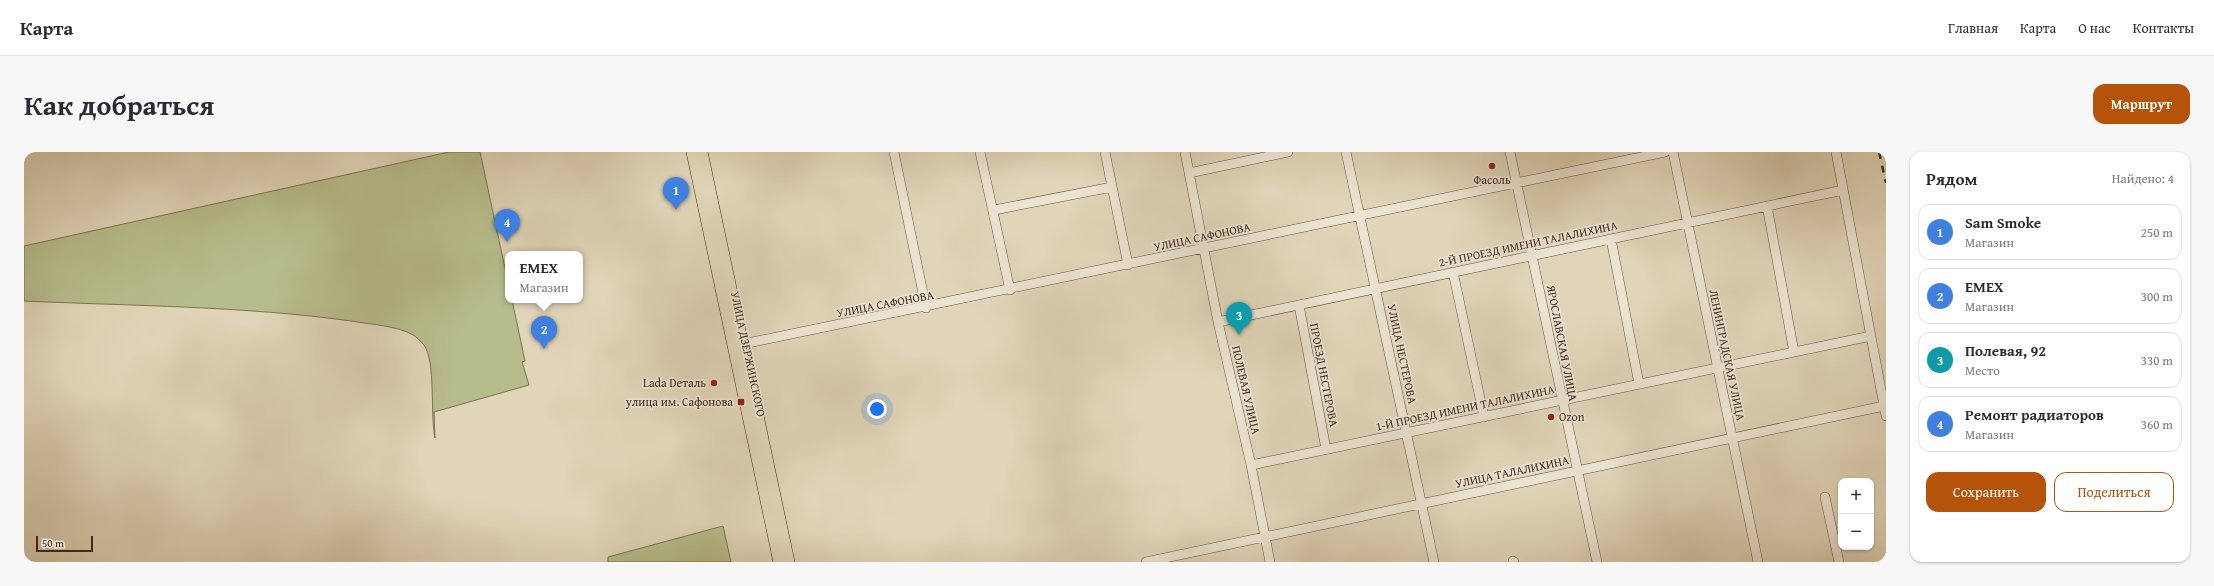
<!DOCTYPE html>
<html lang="ru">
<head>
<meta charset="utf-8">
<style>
	:root { --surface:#fff; --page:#f7f7f7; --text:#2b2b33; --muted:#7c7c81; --line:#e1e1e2; --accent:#b45309 }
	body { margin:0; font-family:"Gentium Book Plus",serif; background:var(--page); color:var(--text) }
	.controls { position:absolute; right:12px; bottom:12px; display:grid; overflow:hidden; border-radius:8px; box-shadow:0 1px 3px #0004 }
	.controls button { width:36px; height:36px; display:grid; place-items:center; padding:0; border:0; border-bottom:1px solid var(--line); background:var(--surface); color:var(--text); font:20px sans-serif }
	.scale { position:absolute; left:12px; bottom:10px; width:57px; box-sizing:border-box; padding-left:4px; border:2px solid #44281e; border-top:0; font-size:11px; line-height:14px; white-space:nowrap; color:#44281e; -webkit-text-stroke:3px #ebe4d2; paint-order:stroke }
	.you { position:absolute; left:853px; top:257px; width:14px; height:14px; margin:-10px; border:3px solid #fff; border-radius:50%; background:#1a73e8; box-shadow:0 0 0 6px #1a73e833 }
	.badge { display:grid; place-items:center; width:26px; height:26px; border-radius:50%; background:var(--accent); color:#fff; font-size:13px; font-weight:700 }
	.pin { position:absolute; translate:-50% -33px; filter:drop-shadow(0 1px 2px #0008) }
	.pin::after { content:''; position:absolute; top:21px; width:14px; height:12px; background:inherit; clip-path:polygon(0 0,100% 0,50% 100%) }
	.popup { position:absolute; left:481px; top:99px; width:78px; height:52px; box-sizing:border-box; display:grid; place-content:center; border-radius:8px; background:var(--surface); filter:drop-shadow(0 1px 3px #0005); font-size:13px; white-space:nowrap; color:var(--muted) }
	.popup b { font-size:15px; color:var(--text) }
	.popup::after { content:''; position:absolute; left:50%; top:100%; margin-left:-8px; border:8px solid transparent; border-top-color:var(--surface) }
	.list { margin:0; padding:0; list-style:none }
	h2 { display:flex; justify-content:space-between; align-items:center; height:52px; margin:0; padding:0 16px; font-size:17px }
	h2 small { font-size:13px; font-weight:400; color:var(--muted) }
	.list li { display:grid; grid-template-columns:26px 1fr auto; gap:12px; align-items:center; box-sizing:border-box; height:56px; margin:0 8px 8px; padding:0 8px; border:1px solid var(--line); border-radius:12px }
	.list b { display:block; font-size:15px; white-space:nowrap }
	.list p { margin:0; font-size:13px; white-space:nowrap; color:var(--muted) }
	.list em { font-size:13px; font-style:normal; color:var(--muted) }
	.actions { display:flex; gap:8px; padding:12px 16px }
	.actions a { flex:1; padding:9px 0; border:1px solid var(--accent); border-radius:12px; text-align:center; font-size:14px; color:var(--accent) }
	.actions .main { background:var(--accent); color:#fff }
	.map { position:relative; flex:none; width:1862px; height:410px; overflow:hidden; border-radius:12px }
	header { display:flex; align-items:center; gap:24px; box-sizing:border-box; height:56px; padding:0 20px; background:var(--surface); border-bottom:1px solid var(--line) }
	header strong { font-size:19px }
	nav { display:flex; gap:22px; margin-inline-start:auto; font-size:14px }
	.intro { display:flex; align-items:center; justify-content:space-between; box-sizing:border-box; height:96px; padding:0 24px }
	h1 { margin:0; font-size:28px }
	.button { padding:10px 18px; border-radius:12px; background:var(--accent); color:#fff; font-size:14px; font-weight:700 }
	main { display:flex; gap:24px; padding:0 24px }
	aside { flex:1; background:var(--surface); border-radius:12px; box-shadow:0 1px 3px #0004 }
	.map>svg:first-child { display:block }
	.green { fill:#b7bc8c; stroke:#7e7255 }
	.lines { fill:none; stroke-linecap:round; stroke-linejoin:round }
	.minor-casing { stroke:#6b5345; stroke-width:10 }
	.major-casing { stroke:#44281e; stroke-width:12 }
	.minor { stroke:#ebe4d2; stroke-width:9 }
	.major { stroke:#e0d5b9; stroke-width:11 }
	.rail { stroke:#44281e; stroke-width:2.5; stroke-dasharray:7 7; stroke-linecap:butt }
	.poi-dot { fill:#8f2418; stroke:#ebe4d2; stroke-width:1.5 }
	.labels { text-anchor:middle; stroke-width:3.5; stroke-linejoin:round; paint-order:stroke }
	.poi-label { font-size:12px; fill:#44281e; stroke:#ebe4d2; text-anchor:end }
	.street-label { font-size:12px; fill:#44281e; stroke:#ebe4d2 }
</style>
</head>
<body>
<header>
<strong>Карта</strong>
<nav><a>Главная</a><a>Карта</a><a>О нас</a><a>Контакты</a></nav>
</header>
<div class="intro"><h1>Как добраться</h1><a class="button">Маршрут</a></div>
<main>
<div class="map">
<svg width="1862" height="410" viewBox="0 0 1862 410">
	<rect width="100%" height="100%" fill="#e0d5b9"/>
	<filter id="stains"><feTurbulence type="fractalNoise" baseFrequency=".005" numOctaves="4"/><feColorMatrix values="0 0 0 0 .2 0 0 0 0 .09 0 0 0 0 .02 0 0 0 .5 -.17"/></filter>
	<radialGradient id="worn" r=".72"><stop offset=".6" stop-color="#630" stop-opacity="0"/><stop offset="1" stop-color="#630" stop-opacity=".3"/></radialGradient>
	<!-- green -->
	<path class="green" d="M 425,0 L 456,0 L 484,130 L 484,148 L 488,148 L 501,209 L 498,210 L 505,233 L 410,260 L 411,286 C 406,264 412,209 400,193 C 397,190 393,185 389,183 C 375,174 344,172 327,169 C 219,154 109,154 0,149 L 0,94 Z
		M 699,374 L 707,410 L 584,410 L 584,405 Z"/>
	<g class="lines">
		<defs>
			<path id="minor" d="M 870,0 L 902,156
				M 956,0 L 986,138
				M 1081,0 L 1104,113
				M 1161,0 L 1194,170 L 1227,313 L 1246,410
				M 1322,0 L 1410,410
				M 1486,0 L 1573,410
				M 1649,0 L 1734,410
				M 1812,0 L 1862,264
				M 1165,21 L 1264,0
				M 1743,54 L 1770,200
				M 970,58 L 1088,35
				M 1587,87 L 1615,232
				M 1429,120 L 1460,265
				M 1275,153 L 1302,297
				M 1194,170 L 1819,38
				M 719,192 L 1641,0
				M 1227,313 L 1847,184
				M 1801,345 L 1815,410
				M 1489,409 L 1490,410
				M 1122,410 L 1860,254"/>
			<path id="major" d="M 668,0 L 755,410
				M 678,0 L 765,410"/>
		</defs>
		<!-- minor casing -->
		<use href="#minor" class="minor-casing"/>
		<!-- major casing -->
		<use href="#major" class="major-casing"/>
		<!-- minor -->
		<use href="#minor" class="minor"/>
		<!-- major -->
		<use href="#major" class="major"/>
		<!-- rail -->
		<path class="rail" d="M 1855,0 L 1862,31"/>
	</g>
	<!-- markers -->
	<g class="poi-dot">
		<circle cx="1468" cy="14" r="4"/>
		<circle cx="690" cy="231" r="4"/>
		<rect x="713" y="246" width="8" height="8" rx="2"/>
		<circle cx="1527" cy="265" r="4"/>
	</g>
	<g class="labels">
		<!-- poi labels -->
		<g class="poi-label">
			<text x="1468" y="32" text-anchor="middle">Фасоль</text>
			<text x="682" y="235">Lada Dеталь</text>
			<text x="709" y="254">улица им. Сафонова</text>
			<text x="1535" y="269" text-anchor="start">Ozon</text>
		</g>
		<!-- street labels -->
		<g class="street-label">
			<text transform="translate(1178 85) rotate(-12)" y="4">УЛИЦА САФОНОВА</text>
			<text transform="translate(1504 92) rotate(-12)" y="4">2-Й ПРОЕЗД ИМЕНИ ТАЛАЛИХИНА</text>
			<text transform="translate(861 152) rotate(-11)" y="4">УЛИЦА САФОНОВА</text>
			<text transform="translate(1538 191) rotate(79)" y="4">ЯРОСЛАВСКАЯ УЛИЦА</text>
			<text transform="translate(724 202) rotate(78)" y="4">УЛИЦА ДЗЕРЖИНСКОГО</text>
			<text transform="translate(1378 202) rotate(78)" y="4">УЛИЦА НЕСТЕРОВА</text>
			<text transform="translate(1703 203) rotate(78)" y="4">ЛЕНИНГРАДСКАЯ УЛИЦА</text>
			<text transform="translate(1300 223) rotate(79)" y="4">ПРОЕЗД НЕСТЕРОВА</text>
			<text transform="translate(1222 238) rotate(77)" y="4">ПОЛЕВАЯ УЛИЦА</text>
			<text transform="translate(1441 256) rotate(-12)" y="4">1-Й ПРОЕЗД ИМЕНИ ТАЛАЛИХИНА</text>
			<text transform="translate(1488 320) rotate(-12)" y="4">УЛИЦА ТАЛАЛИХИНА</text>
		</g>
	</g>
	<rect width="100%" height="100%" filter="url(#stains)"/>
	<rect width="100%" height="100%" fill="url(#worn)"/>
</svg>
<div class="controls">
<button>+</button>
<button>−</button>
</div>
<div class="scale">50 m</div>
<div class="you"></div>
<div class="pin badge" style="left:652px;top:58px;background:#3f7fe0">1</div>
<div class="pin badge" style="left:520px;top:197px;background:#3f7fe0">2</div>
<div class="popup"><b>EMEX</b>Магазин</div>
<div class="pin badge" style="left:1215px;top:183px;background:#0f9aa8">3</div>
<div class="pin badge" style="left:483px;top:90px;background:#3f7fe0">4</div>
</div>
<aside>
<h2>Рядом<small>Найдено: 4</small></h2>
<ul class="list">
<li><span class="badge" style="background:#3f7fe0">1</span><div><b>Sam Smoke</b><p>Магазин</p></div><em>250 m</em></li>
<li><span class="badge" style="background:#3f7fe0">2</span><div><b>EMEX</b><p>Магазин</p></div><em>300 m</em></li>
<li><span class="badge" style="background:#0f9aa8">3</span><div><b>Полевая, 92</b><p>Место</p></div><em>330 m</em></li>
<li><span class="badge" style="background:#3f7fe0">4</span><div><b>Ремонт радиаторов</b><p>Магазин</p></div><em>360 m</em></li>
</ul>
<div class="actions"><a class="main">Сохранить</a><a>Поделиться</a></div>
</aside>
</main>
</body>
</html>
